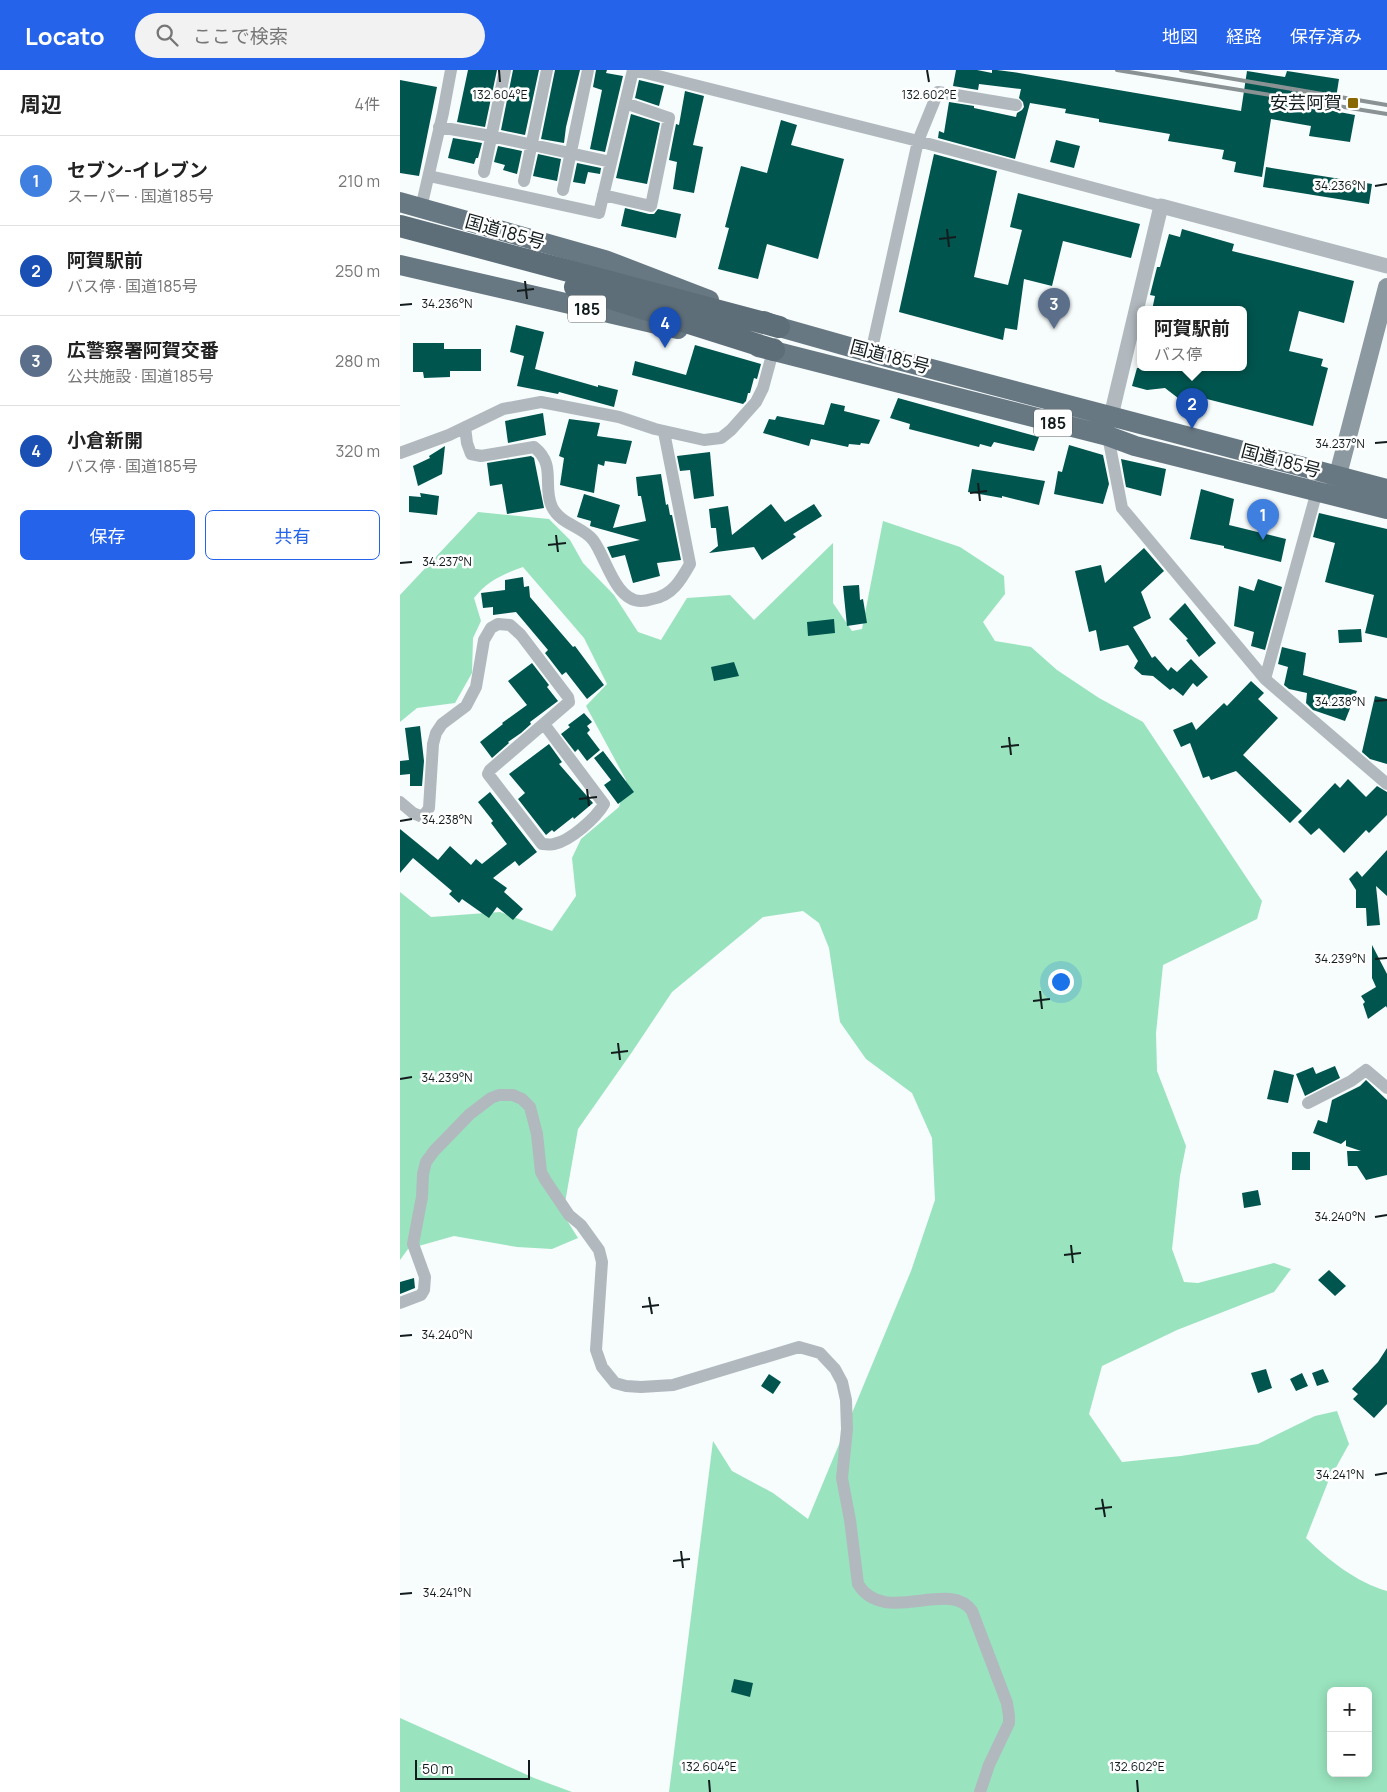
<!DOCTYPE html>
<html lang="ja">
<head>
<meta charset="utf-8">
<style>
	:root { --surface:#fff; --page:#f2f2f2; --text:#222; --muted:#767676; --line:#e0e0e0; --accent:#2563eb }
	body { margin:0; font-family:Manrope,"Noto Sans JP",sans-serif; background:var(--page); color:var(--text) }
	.controls { position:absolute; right:15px; bottom:15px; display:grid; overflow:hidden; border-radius:8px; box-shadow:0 2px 12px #0003 }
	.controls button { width:45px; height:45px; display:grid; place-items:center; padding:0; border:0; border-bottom:1px solid var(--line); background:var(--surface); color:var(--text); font:25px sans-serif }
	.scale { position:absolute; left:15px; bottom:12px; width:115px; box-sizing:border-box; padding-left:5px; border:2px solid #131c1d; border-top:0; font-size:14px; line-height:18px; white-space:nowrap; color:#131c1d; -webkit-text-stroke:4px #fff; paint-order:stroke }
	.you { position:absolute; left:660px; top:911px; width:18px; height:18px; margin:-12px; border:4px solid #fff; border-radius:50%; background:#1a73e8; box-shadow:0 0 0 8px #1a73e833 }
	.badge { display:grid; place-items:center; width:32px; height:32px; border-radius:50%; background:var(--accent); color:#fff; font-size:16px; font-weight:700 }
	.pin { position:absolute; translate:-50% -41px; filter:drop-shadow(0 1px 2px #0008) }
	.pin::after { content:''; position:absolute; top:26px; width:18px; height:15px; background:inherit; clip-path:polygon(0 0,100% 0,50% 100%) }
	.popup { position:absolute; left:737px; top:236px; width:110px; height:65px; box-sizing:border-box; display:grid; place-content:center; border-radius:8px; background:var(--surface); filter:drop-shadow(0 1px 4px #0005); font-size:16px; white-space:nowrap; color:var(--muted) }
	.popup b { font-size:19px; color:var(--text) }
	.popup::after { content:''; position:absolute; left:50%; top:100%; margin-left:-10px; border:10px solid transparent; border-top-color:var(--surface) }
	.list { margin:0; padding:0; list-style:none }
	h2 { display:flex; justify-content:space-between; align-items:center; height:65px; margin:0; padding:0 20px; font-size:21px }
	h2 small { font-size:16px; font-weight:400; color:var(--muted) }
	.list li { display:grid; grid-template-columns:32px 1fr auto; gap:15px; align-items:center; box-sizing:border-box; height:90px; padding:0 20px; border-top:1px solid var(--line) }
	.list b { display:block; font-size:19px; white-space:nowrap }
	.list p { margin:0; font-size:16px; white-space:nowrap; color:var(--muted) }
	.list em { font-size:16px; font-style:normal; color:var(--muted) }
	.actions { display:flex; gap:10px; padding:15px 20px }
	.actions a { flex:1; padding:11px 0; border:1px solid var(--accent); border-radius:8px; text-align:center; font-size:18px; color:var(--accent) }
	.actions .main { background:var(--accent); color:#fff }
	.icon { flex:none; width:28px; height:28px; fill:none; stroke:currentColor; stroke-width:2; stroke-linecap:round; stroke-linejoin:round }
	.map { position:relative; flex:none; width:987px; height:1722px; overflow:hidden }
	header { display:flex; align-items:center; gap:30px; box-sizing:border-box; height:70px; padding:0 25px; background:var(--accent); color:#fff }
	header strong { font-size:24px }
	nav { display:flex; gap:28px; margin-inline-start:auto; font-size:18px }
	.search { width:350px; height:45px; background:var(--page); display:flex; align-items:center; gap:12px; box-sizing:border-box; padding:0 18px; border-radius:28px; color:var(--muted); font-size:19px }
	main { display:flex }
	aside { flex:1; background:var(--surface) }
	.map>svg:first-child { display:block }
	.green { fill:#99e3be; fill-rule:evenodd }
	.building { fill:#00554f }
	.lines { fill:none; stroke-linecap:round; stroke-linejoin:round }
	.minor { stroke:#b1b9be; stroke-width:12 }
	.tertiary { stroke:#b1b9be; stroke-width:15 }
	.secondary { stroke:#8c99a1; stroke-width:18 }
	.trunk { stroke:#687882; stroke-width:20 }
	.motorway { stroke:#5d6e79; stroke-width:22 }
	.rail { stroke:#8b9293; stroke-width:4 }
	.ticks { fill:none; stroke:#131c1d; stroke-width:2 }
	.poi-dot { fill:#876803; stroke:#fff; stroke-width:2 }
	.labels { text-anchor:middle; stroke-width:5; stroke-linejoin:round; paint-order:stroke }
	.shield { fill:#fff; stroke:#5a6061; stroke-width:1 }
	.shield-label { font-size:16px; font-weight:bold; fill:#131c1d }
	.poi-label { font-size:18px; fill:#131c1d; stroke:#fff; text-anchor:end }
	.street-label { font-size:18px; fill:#131c1d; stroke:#fff }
	.ticks-label { font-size:12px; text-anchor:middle; fill:#131c1d; stroke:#fff; stroke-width:5; stroke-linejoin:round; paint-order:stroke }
</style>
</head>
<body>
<header>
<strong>Locato</strong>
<div class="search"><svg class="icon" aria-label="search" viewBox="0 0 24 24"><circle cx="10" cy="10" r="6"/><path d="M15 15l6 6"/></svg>ここで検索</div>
<nav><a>地図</a><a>経路</a><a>保存済み</a></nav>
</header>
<main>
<aside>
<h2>周辺<small>4件</small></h2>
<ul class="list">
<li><span class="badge" style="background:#3f7fe0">1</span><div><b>セブン-イレブン</b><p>スーパー · 国道185号</p></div><em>210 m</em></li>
<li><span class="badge" style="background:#1a4fb4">2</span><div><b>阿賀駅前</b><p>バス停 · 国道185号</p></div><em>250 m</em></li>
<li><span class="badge" style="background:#5c6f8a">3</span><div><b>広警察署阿賀交番</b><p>公共施設 · 国道185号</p></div><em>280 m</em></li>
<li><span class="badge" style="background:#1a4fb4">4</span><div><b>小倉新開</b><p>バス停 · 国道185号</p></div><em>320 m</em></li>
</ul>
<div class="actions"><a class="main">保存</a><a>共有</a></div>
</aside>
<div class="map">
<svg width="987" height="1722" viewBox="0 0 987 1722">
	<rect width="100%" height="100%" fill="#f7fcfd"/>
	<!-- green -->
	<path class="green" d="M 78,442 L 149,449 L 170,470 L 183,493 L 214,525 L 238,562 L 261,570 L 287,528 L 330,525 L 354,550 L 433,473 L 433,533 L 452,561 L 462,559 L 483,451 L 560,477 L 604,506 L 605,524 L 583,552 L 595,571 L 631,577 L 657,600 L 699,628 L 743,652 L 862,831 L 857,849 L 763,895 L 756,963 L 757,1001 L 786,1076 L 780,1106 L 772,1179 L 784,1212 L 798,1213 L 874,1193 L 891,1199 L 874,1222 L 777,1260 L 702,1296 L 689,1344 L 722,1392 L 781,1386 L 858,1374 L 915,1346 L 937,1341 L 949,1374 L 928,1412 L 906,1468 C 928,1490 956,1512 987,1521 L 987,1722 L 269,1722 L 313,1371 L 332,1401 L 373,1423 L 408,1449 L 511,1201 L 535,1130 L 532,1068 L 512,1023 L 466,989 L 440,952 L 429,878 L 419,853 L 403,841 L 363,847 L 272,922 L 232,982 L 178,1059 L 163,1144 L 178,1168 L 152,1179 L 117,1177 L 54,1166 L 8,1179 L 0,1190 L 0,822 L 31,847 L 100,842 L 152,861 L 176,826 L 172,788 L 181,769 L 219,737 L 226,710 L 186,636 L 207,614 L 184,568 L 123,497 C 103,504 87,511 74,528 L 81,551 L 73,568 L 72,603 L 55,633 L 17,638 L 0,652 L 0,525 ZM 931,1621 L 968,1621 L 968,1703 L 931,1703 Z
		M 0,1648 L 134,1708 L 172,1722 L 0,1722 Z"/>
	<!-- building -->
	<path class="building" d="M 68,0 L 97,0 L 85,57 L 57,52 Z
		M 113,0 L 139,0 L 125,65 L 101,60 Z
		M 155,0 L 180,0 L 166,57 L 164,73 L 141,69 Z
		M 196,0 L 207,0 L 206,3 L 223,6 L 205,82 L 190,79 L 202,20 L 193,17 Z
		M 556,0 L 577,0 L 592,3 L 592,0 L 597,0 L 619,3 L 841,41 L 847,1 L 885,7 L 887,1 L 939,9 L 934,41 L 955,45 L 950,72 L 909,66 L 911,56 L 871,49 L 862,107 L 834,102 L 836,92 L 822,89 L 824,80 L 768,71 L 770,64 L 699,52 L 699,49 L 665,43 L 666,39 L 630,33 L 615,89 L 538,68 L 539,61 L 544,63 L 549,32 L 574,36 L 574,38 L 616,47 L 617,43 L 622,40 L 624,37 L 623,32 L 619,28 L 621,19 L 579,14 L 578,20 L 553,16 Z
		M 0,10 L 37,17 L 19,106 L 0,103 Z
		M 239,10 L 264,16 L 259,36 L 235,28 Z
		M 285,21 L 304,26 L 293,75 L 303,77 L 294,123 L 273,119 L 277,92 L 269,90 L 276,54 L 279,55 Z
		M 231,44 L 260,53 L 247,114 L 216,108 Z
		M 381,50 L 397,55 L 391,75 L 444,89 L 418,189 L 367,174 L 358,209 L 318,199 L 329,158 L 325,157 L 341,96 L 367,103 Z
		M 53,68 L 82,73 L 78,88 L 76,88 L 74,94 L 48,88 Z
		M 656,70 L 680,76 L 674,98 L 650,92 Z
		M 98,76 L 122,81 L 117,104 L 103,100 L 105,95 L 94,92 Z
		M 138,84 L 161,89 L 157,111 L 133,106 Z
		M 534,84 L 597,101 L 574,207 L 608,215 L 622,160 L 610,157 L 618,123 L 740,154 L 731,188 L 663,171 L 652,216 L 624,209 L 617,260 L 605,258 L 603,270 L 499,242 Z
		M 177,93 L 201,98 L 200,104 L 188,102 L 185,114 L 173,112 Z
		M 866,97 L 972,114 L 969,134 L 863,117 Z
		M 225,138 L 249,144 L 254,144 L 258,139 L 281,144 L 276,168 L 221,156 Z
		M 782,159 L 834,174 L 832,181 L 954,211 L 944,253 L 899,241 L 889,281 L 923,289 L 921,296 L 928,298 L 913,356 L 791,325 L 790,331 L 778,328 L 765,318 L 747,320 L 732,316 L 737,298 L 843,298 L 843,240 L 752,240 L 755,226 L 750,225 L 757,197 L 760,197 L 769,164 L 780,167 Z
		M 116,255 L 144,262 L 135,299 L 198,317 L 198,315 L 218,320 L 214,337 L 159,322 L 158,324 L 117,316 L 124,286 L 110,282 Z
		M 13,273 L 44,273 L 44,279 L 81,279 L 81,301 L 50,301 L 50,307 L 24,308 L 23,302 L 13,302 Z
		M 295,275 L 361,294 L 357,309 L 354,308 L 350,323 L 348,323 L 346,331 L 343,334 L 232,305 L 235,291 L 286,305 Z
		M 498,328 L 639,367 L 634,381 L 594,372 L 591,377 L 580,374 L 579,377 L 509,359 L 510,354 L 490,348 Z
		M 431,333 L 445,336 L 444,341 L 480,350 L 469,374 L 461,373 L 460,375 L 449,374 L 448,377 L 411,369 L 409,376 L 363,363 L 369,349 L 375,350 L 377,346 L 424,355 Z
		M 143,343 L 146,365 L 108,373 L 105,351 Z
		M 169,349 L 200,353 L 197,366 L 232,371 L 226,394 L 205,391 L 204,396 L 198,394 L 194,423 L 160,415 L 164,388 L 159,386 Z
		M 669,375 L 703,385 L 709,414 L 703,434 L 654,424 L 658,401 L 662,402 Z
		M 45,376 L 42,404 L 18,416 L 13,396 L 30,388 L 29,386 Z
		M 310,382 L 314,426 L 294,429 L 290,400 L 280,401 L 277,386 Z
		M 131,386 L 134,388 L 144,438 L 107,444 L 102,414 L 90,416 L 87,393 Z
		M 721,389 L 766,399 L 761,426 L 726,417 Z
		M 572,399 L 645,411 L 639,435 L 602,426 L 602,428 L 568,422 Z
		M 261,404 L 266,435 L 268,434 L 270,445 L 272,445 L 281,490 L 257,493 L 260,506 L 233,513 L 225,485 L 212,488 L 207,477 L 240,470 L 190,456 L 191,451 L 177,447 L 184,424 L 220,435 L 213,458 L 246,451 L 241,426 L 238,426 L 236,407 Z
		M 801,419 L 834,429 L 829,455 L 886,469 L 881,492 L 824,478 L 824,476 L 790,469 Z
		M 20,423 L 39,426 L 37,445 L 9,442 L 9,426 L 21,427 Z
		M 371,434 L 385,452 L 414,434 L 422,446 L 393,464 L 396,467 L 362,490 L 354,477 L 309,483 L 318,476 L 316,458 L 311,458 L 309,439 L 328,436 L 332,465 Z
		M 919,443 L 987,459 L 987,568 L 965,563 L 974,525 L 925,512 L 935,473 L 913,467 Z
		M 744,478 L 764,501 L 741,522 L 751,548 L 733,557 L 752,588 L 755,586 L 768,601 L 771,597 L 777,602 L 791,589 L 808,607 L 797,617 L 793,613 L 783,626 L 773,618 L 770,620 L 753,606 L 742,605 L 734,598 L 738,591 L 728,575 L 700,581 L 696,560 L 689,562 L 675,501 L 701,495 L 705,513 Z
		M 123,507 L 124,517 L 129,516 L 130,527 L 173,577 L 175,576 L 204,615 L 187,629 L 166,602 L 162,605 L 145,583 L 148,580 L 116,542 L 93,545 L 93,537 L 83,538 L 81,523 L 105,520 L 105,510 Z
		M 858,509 L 882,517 L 865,580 L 851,576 L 854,562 L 834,556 L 839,516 L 854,521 Z
		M 459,515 L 460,530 L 463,529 L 467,553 L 447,556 L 443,516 Z
		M 785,533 L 816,573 L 799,587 L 786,570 L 788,569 L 769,549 Z
		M 434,549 L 435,563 L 408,566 L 407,552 Z
		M 961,559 L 962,572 L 939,573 L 938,560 Z
		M 882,577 L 906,583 L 903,605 L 957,621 L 945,651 L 913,640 L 906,633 L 907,623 L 889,619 L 884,615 L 888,597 L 878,594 Z
		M 334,592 L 339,606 L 314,611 L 311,597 Z
		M 132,593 L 149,615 L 147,617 L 158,631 L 130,652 L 131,654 L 121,663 L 108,672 L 109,673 L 92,688 L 80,672 L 103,654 L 102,653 L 127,635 L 108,611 Z
		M 851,611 L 864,623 L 858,629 L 878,648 L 843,685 L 902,741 L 890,753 L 836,701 L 811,710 L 809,706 L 803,708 L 790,673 L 781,677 L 773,660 L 792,652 L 796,660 L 824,633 L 827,636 Z
		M 975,626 L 987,629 L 987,694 L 970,689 L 962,682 Z
		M 184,643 L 192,652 L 187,656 L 190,660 L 187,663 L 200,680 L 187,691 L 178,679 L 175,682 L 161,664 L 170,657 L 168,655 Z
		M 20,656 L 24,691 L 22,716 L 10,716 L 10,704 L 0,705 L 0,691 L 9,690 L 5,658 Z
		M 149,674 L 162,692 L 159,694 L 193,733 L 174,749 L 173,747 L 154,762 L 152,760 L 146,765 L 118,729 L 125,723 L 109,704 Z
		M 203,681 L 234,722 L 218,734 L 204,715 L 211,710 L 194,688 Z
		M 948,709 L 966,727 L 977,716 L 987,722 L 987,745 L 969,763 L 966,760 L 944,783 L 919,758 L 911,765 L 898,752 L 935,713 L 940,718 Z
		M 90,722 L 137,782 L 119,796 L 115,791 L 93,808 L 107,818 L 104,822 L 123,839 L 113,850 L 97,837 L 89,848 L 62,829 L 59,833 L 49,824 L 52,821 L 13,788 L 0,803 L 0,759 L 38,790 L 50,776 L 71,795 L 76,789 L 82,794 L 107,774 L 91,753 L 93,751 L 78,732 Z
		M 987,780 L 987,826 L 976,816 L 980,855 L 967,856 L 966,838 L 956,838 L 956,820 L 949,809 L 957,801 L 962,807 Z
		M 972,875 L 987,904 L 987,938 L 986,936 L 968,949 L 963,934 L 965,932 L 961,926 L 976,917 L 972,908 Z
		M 935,996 L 940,1008 L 905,1026 L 896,1004 L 913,997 L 916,1004 Z
		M 874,1000 L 894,1005 L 888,1033 L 867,1029 Z
		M 966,1010 L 987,1030 L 987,1105 L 966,1110 L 957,1096 L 948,1096 L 947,1081 L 961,1081 L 946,1076 L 946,1070 L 941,1074 L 913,1063 L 918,1050 L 927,1053 L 932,1030 L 960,1016 Z
		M 892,1082 L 910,1082 L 910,1100 L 892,1100 Z
		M 858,1120 L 861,1135 L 844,1138 L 842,1123 Z
		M 929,1200 L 946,1216 L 935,1226 L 918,1210 Z
		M 14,1208 L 15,1218 L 0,1224 L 0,1212 Z
		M 987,1278 L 987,1334 L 974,1348 L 953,1329 L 958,1324 L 952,1319 L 978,1292 Z
		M 866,1299 L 872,1318 L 858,1323 L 851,1303 Z
		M 923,1299 L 929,1312 L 917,1316 L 912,1303 Z
		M 902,1303 L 908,1316 L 896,1321 L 890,1309 Z
		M 369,1304 L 381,1312 L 373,1324 L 361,1316 Z
		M 334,1609 L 353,1613 L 350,1627 L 331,1622 Z"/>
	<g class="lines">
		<!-- minor -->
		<path class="minor" d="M 234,0 L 518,71 L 761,136
			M 39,57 L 91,66 L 211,92
			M 84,102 L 105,0
			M 29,106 L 199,143 L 233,0
			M 124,111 L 147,0
			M 163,120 L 188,0
			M 203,125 L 251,136 L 269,48 L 225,33
			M 21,138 L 43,43 L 51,0
			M 471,283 L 518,71 L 538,22 L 616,35
			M 65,357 L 67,373 L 71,384 L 81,386 L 134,377 C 157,395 142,416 152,437 C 161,455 182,456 193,470 C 206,487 215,531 241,531 C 245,531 249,530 252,529 C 272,526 281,510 290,494 L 264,362
			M 708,361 L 708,366 L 722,438 L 865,609 L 987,714
			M 0,383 L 49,365 L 103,339 L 141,332 L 219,347 L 255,359 L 304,370 L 321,368 L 331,360 L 356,332 L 363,318 L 375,274
			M 865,609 L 917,421
			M 0,732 L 13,743 L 20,746 L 25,744 L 29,738 L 33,674 L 36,663 L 42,654 L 66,636 L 76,617 L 84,570 L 91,558 L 98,554 L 110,555 L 121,565 L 168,627 L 169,632 L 90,700 L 88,704 L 142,774 C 146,774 151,775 154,774 C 170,771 196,748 204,734 L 144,654
			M 908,1033 L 951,1011 L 966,1000 L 987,1018
			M 0,1233 L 21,1225 L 24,1220 L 25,1207 L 13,1174 L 22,1127 L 23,1104 L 26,1092 L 34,1081 L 70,1044 L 91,1028 L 99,1025 L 113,1025 L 122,1029 L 130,1037 L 137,1064 L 141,1102 L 146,1111 L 169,1145 L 181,1155 L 199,1180 L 202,1192 L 196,1280 L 202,1297 L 215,1313 L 226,1316 L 241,1317 L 273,1315 L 399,1277 L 420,1283 L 435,1299 L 442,1312 L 446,1330 L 447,1359 L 442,1408 L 450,1450 L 458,1514 C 484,1557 549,1508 572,1541 L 607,1633 L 609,1646 L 609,1653 L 589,1695 L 580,1722"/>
		<!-- tertiary -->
		<path class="tertiary" d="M 711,346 L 761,136 L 987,196"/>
		<!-- secondary -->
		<path class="secondary" d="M 934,420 L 987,217"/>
		<!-- trunk -->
		<path class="trunk" d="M 0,132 L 205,190 L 309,230
			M 0,195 L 278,259
			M 364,251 L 379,257 L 471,283 L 987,419
			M 358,277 L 708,366 L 735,376 L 987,439"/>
		<!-- motorway -->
		<path class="motorway" d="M 0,156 L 379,257
			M 175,217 L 374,280"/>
		<!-- rail -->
		<path class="rail" d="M 717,0 L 987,44
			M 781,0 L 987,35"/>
	</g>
	<!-- ticks -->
	<path class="ticks" d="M 99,0 L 100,12M 527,0 L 529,12M 975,116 L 987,114M 547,159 L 549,177M 539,169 L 556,167M 125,211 L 127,229M 117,221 L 134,219M 0,235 L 12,234M 975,373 L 987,372M 578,413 L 580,431M 570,423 L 587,421M 156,465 L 158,482M 148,475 L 166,473M 0,493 L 12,492M 975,631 L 987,630M 609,667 L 611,685M 601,677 L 619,675M 187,719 L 189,736M 179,729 L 197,727M 0,751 L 12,749M 975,889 L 987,888M 640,921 L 642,939M 633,931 L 650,929M 218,973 L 220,990M 211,983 L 228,981M 0,1009 L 12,1007M 975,1147 L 987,1145M 671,1175 L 673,1193M 664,1185 L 681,1183M 249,1227 L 252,1244M 242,1237 L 259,1235M 0,1266 L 12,1265M 975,1405 L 987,1403M 702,1429 L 705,1447M 695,1439 L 712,1437M 281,1481 L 283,1498M 273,1491 L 290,1489M 0,1524 L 12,1523M 309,1710 L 310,1722M 737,1710 L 738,1722"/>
	<!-- markers -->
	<rect class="poi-dot" x="947" y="27" width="12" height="12" rx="2.5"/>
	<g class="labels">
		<!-- shield labels -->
		<g class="shield">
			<rect x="168" y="225.5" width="38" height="27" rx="4"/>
			<rect x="634" y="339.5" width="38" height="27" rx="4"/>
		</g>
		<g class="shield-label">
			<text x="187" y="245">185</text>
			<text x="653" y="359">185</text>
		</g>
		<!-- poi labels -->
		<g class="poi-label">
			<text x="942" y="39">安芸阿賀</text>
		</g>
		<!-- street labels -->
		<g class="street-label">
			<text transform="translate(105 162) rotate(16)" y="6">国道185号</text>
			<text transform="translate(490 287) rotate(15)" y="6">国道185号</text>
			<text transform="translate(881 391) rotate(15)" y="6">国道185号</text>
		</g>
	</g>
	<g class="ticks-label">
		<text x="100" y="29">132.604°E</text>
		<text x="529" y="29">132.602°E</text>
		<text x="940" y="120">34.236°N</text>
		<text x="47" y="238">34.236°N</text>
		<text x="940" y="378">34.237°N</text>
		<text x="47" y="496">34.237°N</text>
		<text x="940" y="636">34.238°N</text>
		<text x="47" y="754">34.238°N</text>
		<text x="940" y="893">34.239°N</text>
		<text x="47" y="1012">34.239°N</text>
		<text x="940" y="1151">34.240°N</text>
		<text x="47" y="1269">34.240°N</text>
		<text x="940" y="1409">34.241°N</text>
		<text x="47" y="1527">34.241°N</text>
		<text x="309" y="1701">132.604°E</text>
		<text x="737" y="1701">132.602°E</text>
	</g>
</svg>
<div class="controls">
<button>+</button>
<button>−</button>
</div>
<div class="scale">50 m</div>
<div class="you"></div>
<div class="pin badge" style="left:863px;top:470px;background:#3f7fe0">1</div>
<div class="pin badge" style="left:792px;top:359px;background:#1a4fb4">2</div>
<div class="popup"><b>阿賀駅前</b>バス停</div>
<div class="pin badge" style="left:654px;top:259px;background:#5c6f8a">3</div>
<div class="pin badge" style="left:265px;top:278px;background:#1a4fb4">4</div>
</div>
</main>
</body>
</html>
